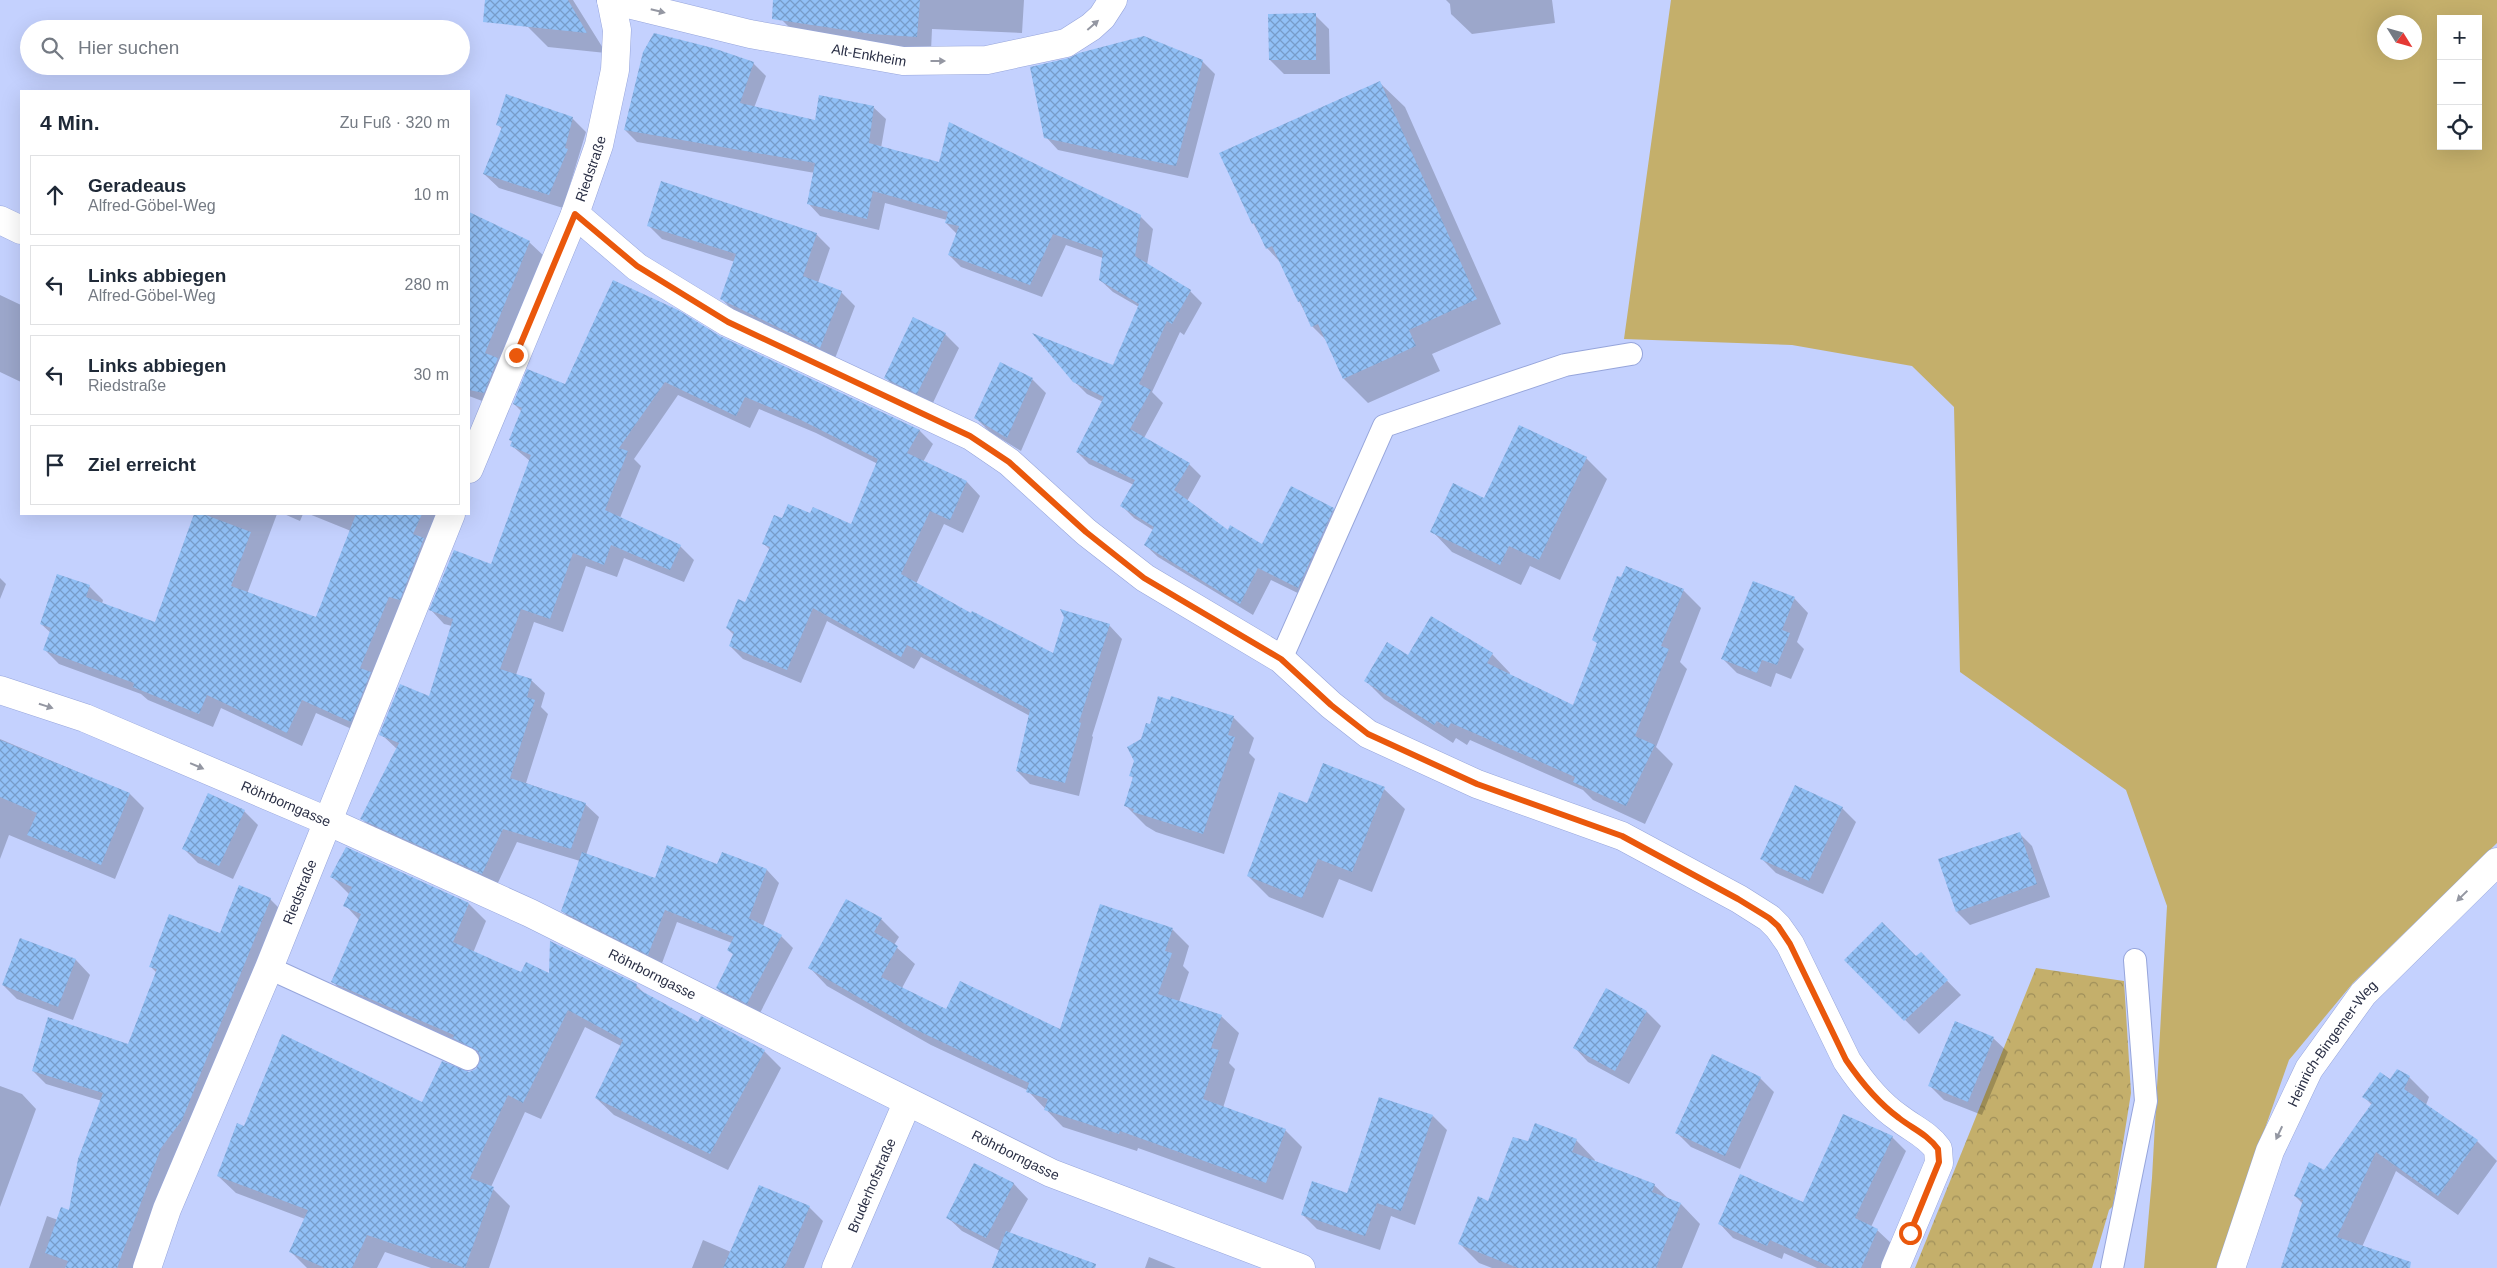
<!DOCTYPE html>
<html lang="de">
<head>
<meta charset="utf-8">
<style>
	:root { --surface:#fff; --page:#f6f6f7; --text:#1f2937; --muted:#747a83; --line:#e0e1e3 }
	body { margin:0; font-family:Helvetica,sans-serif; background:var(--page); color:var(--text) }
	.controls { position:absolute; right:15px; top:15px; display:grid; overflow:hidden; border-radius:0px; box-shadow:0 5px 20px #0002 }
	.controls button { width:45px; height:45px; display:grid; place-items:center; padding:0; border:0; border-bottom:1px solid var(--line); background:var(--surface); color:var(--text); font:25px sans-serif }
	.compass { position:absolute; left:2377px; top:15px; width:45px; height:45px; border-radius:50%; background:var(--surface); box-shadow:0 5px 20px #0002; rotate:127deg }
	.stop { position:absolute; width:15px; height:15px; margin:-11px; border:4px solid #ea580c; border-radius:50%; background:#fff }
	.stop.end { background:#ea580c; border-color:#fff; box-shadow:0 1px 5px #0008 }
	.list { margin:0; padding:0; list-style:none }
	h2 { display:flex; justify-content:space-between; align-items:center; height:65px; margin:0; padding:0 20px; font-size:21px }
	h2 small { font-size:16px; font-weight:400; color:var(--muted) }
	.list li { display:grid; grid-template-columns:32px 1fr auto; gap:15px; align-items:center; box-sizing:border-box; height:80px; margin:0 10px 10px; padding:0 10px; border:1px solid var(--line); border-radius:0px }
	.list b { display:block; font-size:19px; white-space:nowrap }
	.list p { margin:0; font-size:16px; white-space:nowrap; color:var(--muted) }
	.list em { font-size:16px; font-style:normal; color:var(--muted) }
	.icon { flex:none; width:28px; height:28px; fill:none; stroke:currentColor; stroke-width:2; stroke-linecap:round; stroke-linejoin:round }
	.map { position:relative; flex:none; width:2497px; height:1268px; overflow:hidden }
	.search { position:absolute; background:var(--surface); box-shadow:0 5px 20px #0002; left:20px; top:20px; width:450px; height:55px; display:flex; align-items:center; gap:12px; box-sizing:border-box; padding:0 18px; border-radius:28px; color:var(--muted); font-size:19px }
	.panel { position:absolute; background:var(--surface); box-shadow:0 5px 20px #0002; left:20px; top:90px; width:450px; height:425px; border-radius:0px }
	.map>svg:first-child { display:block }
	.grass { fill:#c4af6b; fill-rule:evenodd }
	.park { fill:url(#park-crowns) }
	.shadow { fill:#0003 }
	.building { fill:url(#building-cross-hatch) }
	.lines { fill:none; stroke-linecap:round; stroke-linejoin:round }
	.lane-casing { stroke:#96a5db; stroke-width:24 }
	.street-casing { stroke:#96a5db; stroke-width:29 }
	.lane { stroke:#fff; stroke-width:22 }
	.street { stroke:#fff; stroke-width:28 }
	.oneway { fill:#9497a2 }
	.route { stroke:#ea580c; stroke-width:6 }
	.labels { text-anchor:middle; stroke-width:4.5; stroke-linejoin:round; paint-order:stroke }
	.street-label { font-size:14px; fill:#2a2f45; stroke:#eff3ff }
</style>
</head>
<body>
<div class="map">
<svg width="2497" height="1268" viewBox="0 0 2497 1268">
	<defs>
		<pattern id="park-crowns" width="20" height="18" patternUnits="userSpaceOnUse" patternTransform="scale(1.25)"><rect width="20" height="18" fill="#c4af6b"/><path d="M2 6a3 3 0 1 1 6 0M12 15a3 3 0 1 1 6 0" fill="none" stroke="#9f8f5a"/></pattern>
		<pattern id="building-cross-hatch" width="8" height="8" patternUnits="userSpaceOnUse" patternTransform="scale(1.25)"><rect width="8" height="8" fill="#91c0f6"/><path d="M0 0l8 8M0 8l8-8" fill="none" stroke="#779cc9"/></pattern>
	</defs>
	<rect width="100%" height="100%" fill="#c4d1fe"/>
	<!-- grass -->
	<path class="grass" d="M 1671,0 L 2497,0 L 2497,843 L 2353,983 L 2289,1060 L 2216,1268 L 2144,1268 L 2152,1178 L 2167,906 L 2126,790 L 1960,672 L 1954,407 L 1912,366 L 1792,345 L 1624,339 ZM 2441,19 L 2478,19 L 2478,146 L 2441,146 ZM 2384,22 L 2414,22 L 2414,52 L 2384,52 Z"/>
	<!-- park -->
	<path class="park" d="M 2036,968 L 2124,981 L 2131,1093 L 2113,1206 L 2109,1210 L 2092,1268 L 1915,1268 Z"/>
	<!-- shadow -->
	<path class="shadow" d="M 485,0 L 573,0 L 606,53 L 548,47 L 527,26 L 509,21 Z
		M 781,0 L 1024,0 L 1022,33 L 932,29 L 931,51 L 887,48 L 794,32 L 780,18 Z
		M 1446,0 L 1552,0 L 1555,23 L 1472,34 L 1451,14 L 1450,4 Z
		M 1315,15 L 1329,29 L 1330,74 L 1284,74 L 1270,60 Z
		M 1202,61 L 1215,74 L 1188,178 L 1058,150 L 1046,137 Z
		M 753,63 L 766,76 L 754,108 L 816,121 L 873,107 L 886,119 L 881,148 L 1140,216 L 1153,229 L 1147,265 L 1190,291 L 1202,303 L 1184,335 L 1180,332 L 1152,392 L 1163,403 L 1144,438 L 1189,464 L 1201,476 L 1187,501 L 1228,532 L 1262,546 L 1333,509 L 1345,521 L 1310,599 L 1271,580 L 1253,615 L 1158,557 L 1145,545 L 1153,530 L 1134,518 L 1122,506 L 1134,485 L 1089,464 L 1077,452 L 1103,402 L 1087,394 L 1074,381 L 1114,366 L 1139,307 L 1113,292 L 1100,280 L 1103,258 L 1066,245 L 1042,297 L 961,267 L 949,255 L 957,234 L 946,223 L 947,220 L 885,203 L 879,230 L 820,216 L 808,203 L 815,173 L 637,142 L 625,130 Z
		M 1380,83 L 1405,107 L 1501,324 L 1432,354 L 1440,371 L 1368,403 L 1344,379 L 1327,341 L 1312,326 L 1299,301 L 1281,263 L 1267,248 L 1253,223 Z
		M 572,118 L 586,132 L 563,208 L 499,188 L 484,174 L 502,129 L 497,124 Z
		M 478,218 L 529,242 L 544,256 L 498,407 L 469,396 L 469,229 Z
		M 649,226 L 816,234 L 830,248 L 818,283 L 841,292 L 855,306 L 834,361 L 735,313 L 722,299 L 735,262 L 662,239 Z
		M 0,295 L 21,305 L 21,382 L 0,372 Z
		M 945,334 L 959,348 L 931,407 L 900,392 L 886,378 Z
		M 720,337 L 920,431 L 933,444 L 923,462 L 967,482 L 980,496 L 963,533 L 944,524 L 916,584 L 971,615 L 1053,655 L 1109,625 L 1122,639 L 1092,736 L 1093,737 L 1079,796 L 1030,784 L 1017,771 L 1030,716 L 921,657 L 914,669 L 827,621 L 801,683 L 743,659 L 730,646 L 734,635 L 727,628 L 746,604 L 770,550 L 763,543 L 783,519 L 811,515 L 852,526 L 878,464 L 816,433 L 759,409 L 750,428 L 678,395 L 634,459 L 641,466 L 620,518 L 680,546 L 694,560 L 684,582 L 624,558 L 617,577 L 586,566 L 563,632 L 534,622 L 516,675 L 531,680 L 545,693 L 541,707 L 548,714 L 526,783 L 585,804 L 599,817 L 586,855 L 655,879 L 718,866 L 723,854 L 767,870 L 779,883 L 763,926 L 781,936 L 793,948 L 759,1015 L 729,1000 L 717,988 L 734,955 L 729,950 L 732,943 L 677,922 L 661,966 L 575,923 L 562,911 L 580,861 L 517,842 L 496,887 L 375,832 L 362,819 L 397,749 L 381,734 L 430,698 L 452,626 L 444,624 L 431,610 L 492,566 L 530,461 L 512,446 L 522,412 L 514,404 Z
		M 1032,379 L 1046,393 L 1021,451 L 990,432 L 976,418 Z
		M 1586,458 L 1607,479 L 1560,580 L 1530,566 L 1521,585 L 1452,552 L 1432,531 L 1485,499 Z
		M 195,514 L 277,514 L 247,594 L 316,619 L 351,531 L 309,514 L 438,514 L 365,735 L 316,713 L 302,746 L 221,708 L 213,727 L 148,700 L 141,694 L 59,664 L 45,650 L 51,633 L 41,624 L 89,586 L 103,600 L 102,604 L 155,623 Z
		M 284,514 L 303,514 L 300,521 Z
		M 0,578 L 6,584 L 0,599 Z
		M 1683,590 L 1701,608 L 1680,662 L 1687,669 L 1656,747 L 1673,764 L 1645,824 L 1593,800 L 1583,790 L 1470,740 L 1467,745 L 1456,738 L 1453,743 L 1384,699 L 1365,680 L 1408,656 L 1492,654 L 1510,673 L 1509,675 L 1574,707 L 1598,644 L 1594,640 Z
		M 1794,598 L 1808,613 L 1797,642 L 1804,649 L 1791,679 L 1776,673 L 1771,687 L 1737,673 L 1723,659 Z
		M 1170,702 L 1233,717 L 1254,738 L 1249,753 L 1255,759 L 1224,854 L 1156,832 L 1146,826 L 1125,805 L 1133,778 L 1131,776 L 1142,740 L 1150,726 Z
		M 0,739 L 130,794 L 144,808 L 115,879 L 9,835 L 0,859 Z
		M 1384,789 L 1405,809 L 1372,892 L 1339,879 L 1323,918 L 1269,897 L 1248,876 L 1308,804 Z
		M 1842,808 L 1856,822 L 1823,894 L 1776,873 L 1762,859 Z
		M 244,811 L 258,825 L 233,879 L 198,863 L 184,849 Z
		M 2019,833 L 2032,846 L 2050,897 L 1970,925 L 1957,912 Z
		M 332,877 L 469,904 L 486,921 L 473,953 L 521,974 L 550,975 L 636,985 L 646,995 L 699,1024 L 764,1051 L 781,1068 L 728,1170 L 614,1115 L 596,1098 L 621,1046 L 585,1027 L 541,1119 L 525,1112 L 491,1187 L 510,1206 L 489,1268 L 431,1268 L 385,1252 L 377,1268 L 307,1268 L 291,1252 L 305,1219 L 236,1193 L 218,1176 L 245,1128 L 423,1104 L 477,1070 L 482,1060 L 350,999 L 333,982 L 359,920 L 345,905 L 350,895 Z
		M 270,899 L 283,912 L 134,1268 L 29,1268 L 47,1216 L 58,1220 L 70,1212 L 102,1101 L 46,1084 L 33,1071 L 129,1046 L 157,973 L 150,966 L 220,935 Z
		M 847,901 L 881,919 L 899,937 L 894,945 L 915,964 L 902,988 L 947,1010 L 1061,1030 L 1172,929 L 1189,946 L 1183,966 L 1189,972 L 1179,1002 L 1221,1016 L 1239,1033 L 1229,1063 L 1235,1069 L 1223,1108 L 1285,1130 L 1302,1147 L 1283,1200 L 1138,1148 L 1137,1151 L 1063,1127 L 1027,1090 L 931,1045 L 827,986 L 810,968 Z
		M 20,939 L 76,960 L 90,975 L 73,1020 L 17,999 L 3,985 Z
		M 1921,954 L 1961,995 L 1919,1034 L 1846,960 L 1916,957 Z
		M 1606,990 L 1647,1012 L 1661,1026 L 1629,1084 L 1588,1062 L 1574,1047 Z
		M 1993,1038 L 2008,1052 L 1982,1115 L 1944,1100 L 1930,1086 Z
		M 2409,1077 L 2429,1097 L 2426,1105 L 2477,1141 L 2497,1161 L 2458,1215 L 2396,1171 L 2362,1247 L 2397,1268 L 2281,1268 L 2303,1204 L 2295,1196 L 2324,1171 L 2372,1105 L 2364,1097 L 2390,1081 Z
		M 1760,1078 L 1774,1092 L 1740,1169 L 1691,1147 L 1677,1133 Z
		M 0,1086 L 22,1094 L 36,1109 L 0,1207 Z
		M 1433,1116 L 1447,1130 L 1415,1225 L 1391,1216 L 1380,1250 L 1317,1229 L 1303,1215 L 1347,1195 Z
		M 1892,1137 L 1906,1151 L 1871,1227 L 1877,1230 L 1892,1244 L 1881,1268 L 1817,1268 L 1784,1253 L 1782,1259 L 1733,1238 L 1719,1223 L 1803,1204 Z
		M 1576,1140 L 1595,1160 L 1594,1162 L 1654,1185 L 1670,1200 L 1681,1204 L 1700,1224 L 1682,1268 L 1492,1268 L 1479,1263 L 1460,1244 L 1529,1143 Z
		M 974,1164 L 1014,1184 L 1028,1199 L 1009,1234 L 1079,1268 L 994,1268 L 1000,1251 L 962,1231 L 947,1217 Z
		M 809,1207 L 823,1221 L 804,1268 L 692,1268 L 703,1240 L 731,1252 Z
		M 1149,1257 L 1176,1268 L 1145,1268 Z"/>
	<!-- building -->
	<path class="building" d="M 485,0 L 568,0 L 587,33 L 483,22 Z
		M 773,0 L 920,0 L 917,37 L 872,34 L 772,19 Z
		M 1316,13 L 1316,60 L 1269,60 L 1268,14 Z
		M 654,33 L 713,48 L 754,62 L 740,103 L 815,120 L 819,95 L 874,106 L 869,143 L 939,162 L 949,122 L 1141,215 L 1135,256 L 1191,290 L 1172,324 L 1167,321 L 1139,384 L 1151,390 L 1130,429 L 1190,463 L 1174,490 L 1228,530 L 1230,525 L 1262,544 L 1291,486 L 1334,508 L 1298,588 L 1258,568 L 1240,604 L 1144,545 L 1154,527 L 1120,506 L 1135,480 L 1076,452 L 1104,397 L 1073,382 L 1032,333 L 1113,365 L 1139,304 L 1099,280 L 1103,251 L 1053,234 L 1030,285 L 948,255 L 959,226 L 945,223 L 948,212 L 873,191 L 867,219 L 807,204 L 815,163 L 624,130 L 643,52 Z
		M 1144,36 L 1203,60 L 1176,166 L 1044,138 L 1030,67 L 1069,58 L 1079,53 Z
		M 1380,81 L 1477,299 L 1409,330 L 1416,346 L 1343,379 L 1318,324 L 1311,327 L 1300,301 L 1298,302 L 1272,246 L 1266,249 L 1254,223 L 1252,224 L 1219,153 Z
		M 506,94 L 573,117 L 565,148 L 568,149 L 549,195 L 483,174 L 502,127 L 496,125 Z
		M 661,181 L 817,233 L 803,276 L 842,291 L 820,348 L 720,299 L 736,254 L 647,226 Z
		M 469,212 L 530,241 L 485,353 L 498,358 L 484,393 L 469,390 Z
		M 613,280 L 678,310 L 720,336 L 920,430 L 907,453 L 967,481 L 950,520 L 930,511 L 901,574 L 971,613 L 972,611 L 1053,653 L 1064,617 L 1060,609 L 1110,624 L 1079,722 L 1081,723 L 1065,783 L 1016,771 L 1030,710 L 907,645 L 901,657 L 813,608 L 787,670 L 729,646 L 734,632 L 726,628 L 738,599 L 745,602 L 770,547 L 762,544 L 774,515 L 782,518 L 788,504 L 810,513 L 813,507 L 851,524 L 878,459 L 801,420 L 745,397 L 736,416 L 665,382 L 619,448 L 628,451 L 605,510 L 681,545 L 670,570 L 611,545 L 604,565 L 573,553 L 550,619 L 521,609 L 500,669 L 532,679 L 527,697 L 535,700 L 510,778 L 586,803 L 571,849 L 503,829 L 482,874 L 360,819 L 399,743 L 379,735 L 400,684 L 429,696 L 453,619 L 429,610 L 454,550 L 491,564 L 531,455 L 510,446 L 512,441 L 509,440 L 522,408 L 513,404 L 527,369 L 565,384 Z
		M 913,317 L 946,333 L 917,394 L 884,378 Z
		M 1000,362 L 1033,378 L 1007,438 L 974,418 Z
		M 1519,425 L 1587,457 L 1539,560 L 1509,546 L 1500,565 L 1430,532 L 1453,483 L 1484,498 Z
		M 194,514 L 203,514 L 251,532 L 231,586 L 316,617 L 356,514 L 422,514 L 413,534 L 424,538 L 400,600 L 389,597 L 360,668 L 371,672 L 351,722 L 302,700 L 287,733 L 207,695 L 199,714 L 133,687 L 134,683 L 43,650 L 51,628 L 40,624 L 57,574 L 90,585 L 86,597 L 155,622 Z
		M 1626,566 L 1684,589 L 1661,646 L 1669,649 L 1635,736 L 1655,745 L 1626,806 L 1573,782 L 1575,777 L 1451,723 L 1448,728 L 1437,721 L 1434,725 L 1364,681 L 1387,642 L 1408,655 L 1431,616 L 1493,653 L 1487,663 L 1573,705 L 1597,643 L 1592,640 L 1617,576 L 1621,577 Z
		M 1753,581 L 1795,597 L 1782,630 L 1790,633 L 1777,665 L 1762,660 L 1757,673 L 1721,659 Z
		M 1158,696 L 1170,700 L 1171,696 L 1234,716 L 1228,735 L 1235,737 L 1203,834 L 1133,812 L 1134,809 L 1124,806 L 1133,777 L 1129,776 L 1134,761 L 1127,747 L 1141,739 L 1146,723 L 1150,724 Z
		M 0,740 L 130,793 L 101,865 L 27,835 L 37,813 L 0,797 Z
		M 1323,763 L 1385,787 L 1352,872 L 1318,859 L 1302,898 L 1247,876 L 1279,792 L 1307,803 Z
		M 1795,785 L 1843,807 L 1809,881 L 1760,859 Z
		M 208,793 L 245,810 L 219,866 L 182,849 Z
		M 2020,832 L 2037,884 L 1956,912 L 1938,859 Z
		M 667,845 L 717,864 L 722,852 L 767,869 L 749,918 L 782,935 L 747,1004 L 716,988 L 733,954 L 727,950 L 734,937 L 665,910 L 648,955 L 561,911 L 582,852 L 655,878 Z
		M 346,847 L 469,903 L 453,942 L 521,972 L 526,962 L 549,973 L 550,941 L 637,984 L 636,988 L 698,1022 L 701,1016 L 765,1050 L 710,1154 L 595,1098 L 623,1040 L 568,1010 L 523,1103 L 508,1095 L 470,1178 L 494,1187 L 465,1268 L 367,1235 L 352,1268 L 325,1268 L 289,1252 L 308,1210 L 217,1176 L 237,1123 L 244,1126 L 282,1034 L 422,1102 L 442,1061 L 469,1072 L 476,1069 L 481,1058 L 478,1051 L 453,1038 L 454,1035 L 331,982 L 361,914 L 343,906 L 352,887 L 330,877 Z
		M 239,885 L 271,898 L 182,1120 L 161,1148 L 117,1268 L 65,1268 L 68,1261 L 45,1253 L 61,1207 L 69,1210 L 78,1159 L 103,1093 L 32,1071 L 48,1017 L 128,1044 L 157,969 L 149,967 L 169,914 L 220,933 Z
		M 846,899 L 882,918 L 874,932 L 898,946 L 881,977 L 946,1009 L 960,981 L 1060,1029 L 1100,904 L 1173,928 L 1165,951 L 1172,953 L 1158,994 L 1222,1015 L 1211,1048 L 1219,1050 L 1203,1099 L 1286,1129 L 1266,1183 L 1120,1131 L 1119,1134 L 1044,1110 L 1048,1099 L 1026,1092 L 1029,1083 L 912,1028 L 808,968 Z
		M 1882,922 L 1916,956 L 1921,952 L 1948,980 L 1904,1021 L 1844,960 Z
		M 20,938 L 76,959 L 58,1007 L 2,985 Z
		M 1606,988 L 1647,1011 L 1615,1071 L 1573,1048 Z
		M 1955,1021 L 1994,1037 L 1968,1102 L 1928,1086 Z
		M 1712,1054 L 1761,1077 L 1725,1156 L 1675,1133 Z
		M 2397,1069 L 2410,1076 L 2404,1089 L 2478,1140 L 2438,1196 L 2376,1152 L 2337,1237 L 2411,1262 L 2410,1268 L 2281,1268 L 2303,1200 L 2294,1196 L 2309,1162 L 2324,1170 L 2372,1103 L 2362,1097 L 2380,1072 L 2390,1079 Z
		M 1379,1097 L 1433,1115 L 1401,1211 L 1377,1203 L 1365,1236 L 1301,1215 L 1312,1181 L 1347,1193 Z
		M 1843,1114 L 1893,1136 L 1855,1218 L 1878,1229 L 1861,1268 L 1833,1268 L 1770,1240 L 1767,1246 L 1718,1224 L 1740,1174 L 1803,1202 Z
		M 1535,1123 L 1577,1139 L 1572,1152 L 1655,1184 L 1652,1192 L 1681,1203 L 1656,1268 L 1518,1268 L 1458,1244 L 1478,1196 L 1488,1201 L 1513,1137 L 1528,1141 Z
		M 974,1163 L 1014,1183 L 986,1238 L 946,1218 Z
		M 759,1185 L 810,1206 L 784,1268 L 723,1268 Z
		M 1006,1231 L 1096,1264 L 1095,1268 L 992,1268 Z"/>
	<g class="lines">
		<defs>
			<path id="lane" d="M 1281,659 L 1384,426 L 1565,365 L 1631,354
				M 269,968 L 468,1059
				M 2112,1268 L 2146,1101 L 2135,960"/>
			<g id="street">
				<path id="s1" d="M 611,0 L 750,34 L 903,61 L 987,60 L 1066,43 L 1091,27 L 1102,17 L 1113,0"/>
				<path d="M 575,214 L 637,267 L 727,322 L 971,436 L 1009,462 L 1086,532 L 1145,578 L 1281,659 L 1331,705 L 1368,734 L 1477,784 L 1622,836 L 1739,899 L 1769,918 L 1778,927 L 1790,944 L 1847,1061 C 1861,1082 1877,1103 1899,1118 C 1913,1129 1927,1134 1938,1149 L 1939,1163 L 1895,1268"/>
				<path d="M 0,220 L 21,230"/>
				<path id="s2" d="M 469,469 L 575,214 L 599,145 L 615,70 L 617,30 L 611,0"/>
				<path id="s3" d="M 0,690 L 85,718 L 327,821 L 530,913 L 1051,1173 L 1301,1268"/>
				<path id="s4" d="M 147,1268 L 167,1209 L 269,968 L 451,514"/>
				<path id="s5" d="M 836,1268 L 907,1103"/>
				<path id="s6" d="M 2231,1268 L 2270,1151 L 2309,1069 L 2363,994 L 2497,862"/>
			</g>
		</defs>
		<!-- lane casing -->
		<use href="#lane" class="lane-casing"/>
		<!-- street casing -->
		<use href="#street" class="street-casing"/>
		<!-- lane -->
		<use href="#lane" class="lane"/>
		<!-- street -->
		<use href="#street" class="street"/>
	</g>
	<!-- one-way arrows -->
	<defs><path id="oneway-solid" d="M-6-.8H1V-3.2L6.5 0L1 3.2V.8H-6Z" transform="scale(1.25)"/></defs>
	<g class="oneway">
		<use href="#oneway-solid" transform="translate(658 11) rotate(14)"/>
		<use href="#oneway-solid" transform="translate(1093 25) rotate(-41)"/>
		<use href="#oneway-solid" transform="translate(938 61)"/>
		<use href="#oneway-solid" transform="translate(46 706) rotate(18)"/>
		<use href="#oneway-solid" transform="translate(197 766) rotate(23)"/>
		<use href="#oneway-solid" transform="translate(2462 896) rotate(136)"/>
		<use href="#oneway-solid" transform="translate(2279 1133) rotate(115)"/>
	</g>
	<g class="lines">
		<!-- route -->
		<path class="route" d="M 516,355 L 575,214 L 637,266 L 728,322 L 970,436 L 1009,462 L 1086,532 L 1144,578 L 1281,659 L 1331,705 L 1368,734 L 1477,784 L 1622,836 L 1738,899 L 1769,918 L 1778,926 L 1790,944 L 1846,1060 C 1861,1082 1877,1102 1899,1118 C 1913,1129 1927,1134 1938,1149 L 1939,1162 L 1910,1233"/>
	</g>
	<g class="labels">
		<!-- street labels -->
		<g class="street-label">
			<text dy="5" stroke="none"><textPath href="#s1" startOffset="264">Alt-Enkheim</textPath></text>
			<text dy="5" stroke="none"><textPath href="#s2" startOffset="324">Riedstraße</textPath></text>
			<text dy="5" stroke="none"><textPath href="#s3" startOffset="308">Röhrborngasse</textPath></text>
			<text dy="5" stroke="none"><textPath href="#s4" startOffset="406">Riedstraße</textPath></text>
			<text dy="5" stroke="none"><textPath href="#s3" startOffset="712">Röhrborngasse</textPath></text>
			<text dy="5" stroke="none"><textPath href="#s6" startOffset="248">Heinrich-Bingemer-Weg</textPath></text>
			<text dy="5" stroke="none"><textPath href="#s3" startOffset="1118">Röhrborngasse</textPath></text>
			<text dy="5" stroke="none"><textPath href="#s5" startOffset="90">Bruderhofstraße</textPath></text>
		</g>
	</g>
</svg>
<div class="controls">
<button>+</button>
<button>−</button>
<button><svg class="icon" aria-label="locate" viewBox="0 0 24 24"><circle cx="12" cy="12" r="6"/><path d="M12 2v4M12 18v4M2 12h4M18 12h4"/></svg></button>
</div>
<svg class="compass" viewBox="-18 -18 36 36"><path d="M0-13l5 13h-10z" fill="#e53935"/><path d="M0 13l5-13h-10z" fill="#747a83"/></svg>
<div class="stop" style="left:1910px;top:1233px"></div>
<div class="stop end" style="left:516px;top:355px"></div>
<div class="search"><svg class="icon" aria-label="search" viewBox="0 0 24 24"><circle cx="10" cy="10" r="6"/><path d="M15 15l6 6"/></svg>Hier suchen</div>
<section class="panel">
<h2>4 Min.<small>Zu Fuß · 320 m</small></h2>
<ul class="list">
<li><svg class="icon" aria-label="ahead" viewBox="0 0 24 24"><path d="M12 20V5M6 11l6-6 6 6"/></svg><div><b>Geradeaus</b><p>Alfred-Göbel-Weg</p></div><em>10 m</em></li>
<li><svg class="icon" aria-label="left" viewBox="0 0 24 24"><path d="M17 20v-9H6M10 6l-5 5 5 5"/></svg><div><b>Links abbiegen</b><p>Alfred-Göbel-Weg</p></div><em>280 m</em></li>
<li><svg class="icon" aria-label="left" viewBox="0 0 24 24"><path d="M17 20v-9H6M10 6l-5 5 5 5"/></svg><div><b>Links abbiegen</b><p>Riedstraße</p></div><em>30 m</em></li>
<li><svg class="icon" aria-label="arrive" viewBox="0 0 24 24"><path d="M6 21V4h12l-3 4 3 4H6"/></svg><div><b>Ziel erreicht</b></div></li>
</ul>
</section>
</div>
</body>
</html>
